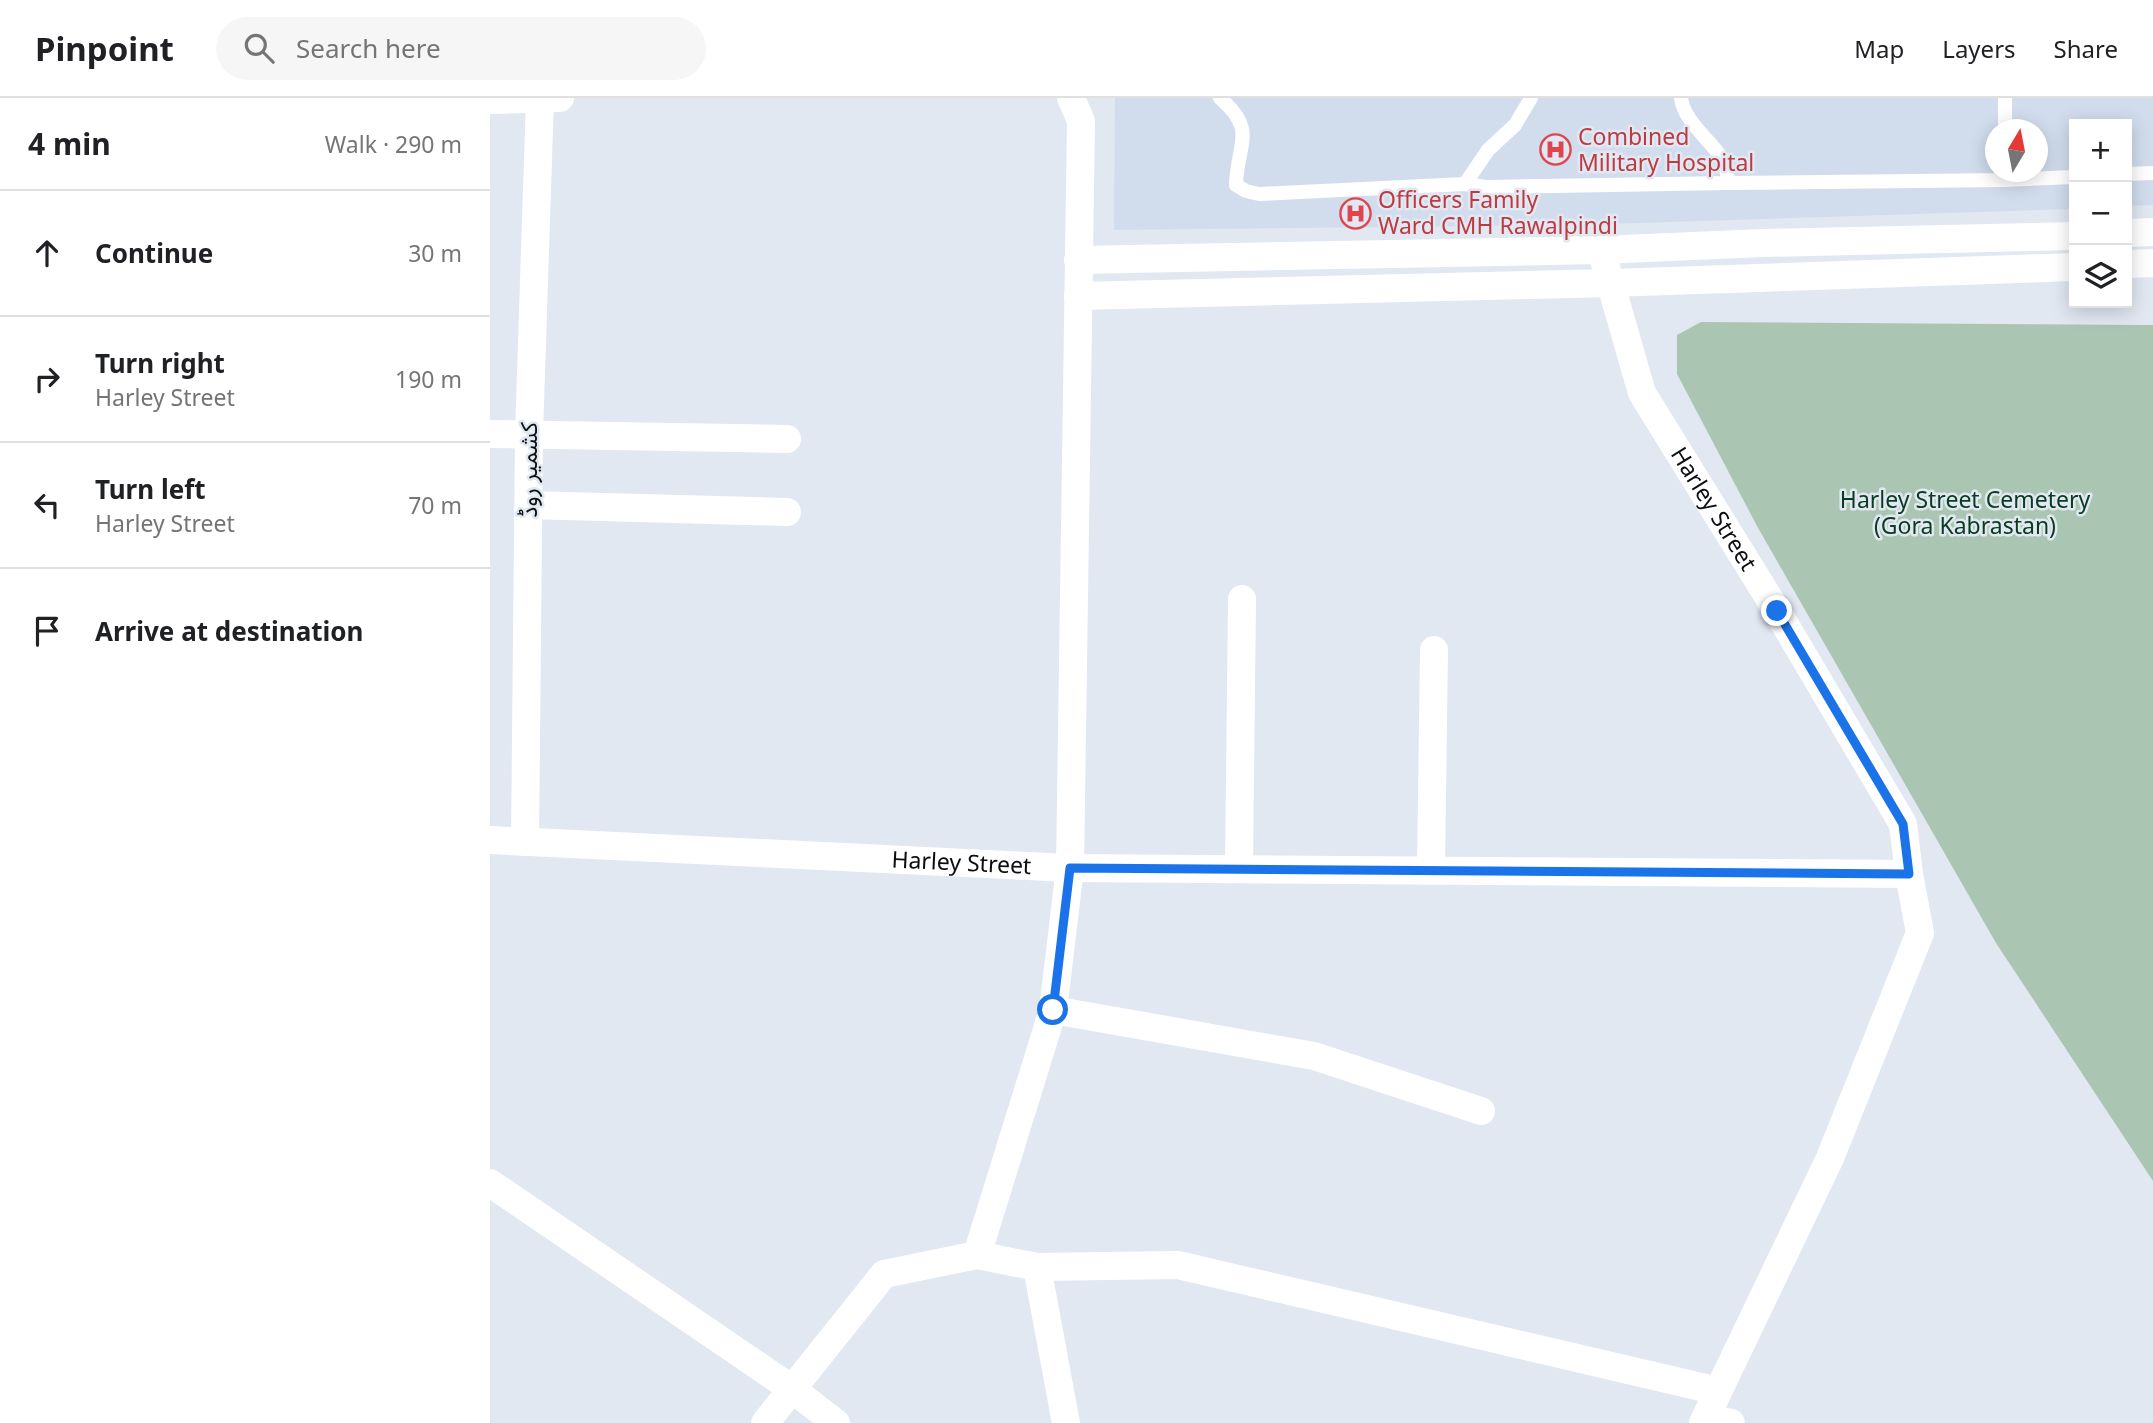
<!DOCTYPE html>
<html lang="en">
<head>
<meta charset="utf-8">
<style>
	:root { --surface:#fff; --page:#f6f6f6; --text:#202124; --muted:#757577; --line:#e0e0e0 }
	body { margin:0; font-family:"Noto Sans","Noto Sans Arabic",sans-serif; background:var(--page); color:var(--text) }
	.controls { position:absolute; right:21px; top:21px; display:grid; overflow:hidden; border-radius:0px; box-shadow:0 4px 18px #0003 }
	.controls button { width:63px; height:63px; display:grid; place-items:center; padding:0; border:0; border-bottom:2px solid var(--line); background:var(--surface); color:var(--text); font:35px sans-serif }
	.compass { position:absolute; left:1495px; top:21px; width:63px; height:63px; border-radius:50%; background:var(--surface); box-shadow:0 4px 18px #0003; rotate:10deg }
	.stop { position:absolute; width:21px; height:21px; margin:-16px; border:5px solid #1a73e8; border-radius:50%; background:#fff }
	.stop.end { background:#1a73e8; border-color:#fff; box-shadow:0 2px 7px #0008 }
	.list { margin:0; padding:0; list-style:none }
	h2 { display:flex; justify-content:space-between; align-items:center; height:91px; margin:0; padding:0 28px; font-size:30px }
	h2 small { font-size:23px; font-weight:400; color:var(--muted) }
	.list li { display:grid; grid-template-columns:46px 1fr auto; gap:21px; align-items:center; box-sizing:border-box; height:126px; padding:0 28px; border-top:2px solid var(--line) }
	.list b { display:block; font-size:26px; white-space:nowrap }
	.list p { margin:0; font-size:23px; white-space:nowrap; color:var(--muted) }
	.list em { font-size:23px; font-style:normal; color:var(--muted) }
	.icon { flex:none; width:38px; height:38px; fill:none; stroke:currentColor; stroke-width:2; stroke-linecap:round; stroke-linejoin:round }
	.map { position:relative; flex:none; width:1663px; height:1325px; overflow:hidden }
	header { display:flex; align-items:center; gap:42px; box-sizing:border-box; height:98px; padding:0 35px; background:var(--surface); border-bottom:2px solid var(--line) }
	header strong { font-size:33px }
	nav { display:flex; gap:38px; margin-inline-start:auto; font-size:24px }
	.search { width:490px; height:63px; background:var(--page); display:flex; align-items:center; gap:18px; box-sizing:border-box; padding:0 24px; border-radius:38px; color:var(--muted); font-size:26px }
	main { display:flex }
	aside { flex:1; background:var(--surface) }
	.map>svg:first-child { display:block }
	.built { fill:#d1dded; fill-rule:evenodd }
	.green { fill:#aac5b1 }
	.lines { fill:none; stroke-linecap:round; stroke-linejoin:round }
	.service { stroke:#fff; stroke-width:14 }
	.minor { stroke:#fff; stroke-width:28 }
	.route { stroke:#1a73e8; stroke-width:9 }
	.labels { text-anchor:middle; stroke-width:5; stroke-linejoin:round; paint-order:stroke }
	.health-label { font-size:23px; fill:#be3a42; stroke:#e1e8f2; text-anchor:start }
	.street-label { font-size:23px; fill:#0c0e11; stroke:#e1e8f2 }
	.park-label { font-size:23px; fill:#093d20; stroke:#e1e8f2 }
</style>
</head>
<body>
<header>
<strong>Pinpoint</strong>
<div class="search"><svg class="icon" aria-label="search" viewBox="0 0 24 24"><circle cx="10" cy="10" r="6"/><path d="M15 15l6 6"/></svg>Search here</div>
<nav><a>Map</a><a>Layers</a><a>Share</a></nav>
</header>
<main>
<aside>
<h2>4 min<small>Walk · 290 m</small></h2>
<ul class="list">
<li><svg class="icon" aria-label="ahead" viewBox="0 0 24 24"><path d="M12 20V5M6 11l6-6 6 6"/></svg><div><b>Continue</b></div><em>30 m</em></li>
<li><svg class="icon" aria-label="right" viewBox="0 0 24 24"><path d="M7 20v-9h11M14 6l5 5-5 5"/></svg><div><b>Turn right</b><p>Harley Street</p></div><em>190 m</em></li>
<li><svg class="icon" aria-label="left" viewBox="0 0 24 24"><path d="M17 20v-9H6M10 6l-5 5 5 5"/></svg><div><b>Turn left</b><p>Harley Street</p></div><em>70 m</em></li>
<li><svg class="icon" aria-label="arrive" viewBox="0 0 24 24"><path d="M6 21V4h12l-3 4 3 4H6"/></svg><div><b>Arrive at destination</b></div></li>
</ul>
</aside>
<div class="map">
<svg width="1663" height="1325" viewBox="0 0 1663 1325">
	<rect width="100%" height="100%" fill="#e1e8f2"/>
	<!-- built -->
	<path class="built" d="M 625,0 L 1663,0 L 1663,107 L 1637,108 L 1637,26 L 1584,26 L 1584,111 L 1087,127 L 624,132 ZM 1506,32 L 1548,32 L 1548,74 L 1506,74 Z"/>
	<!-- green -->
	<path class="green" d="M 1211,224 L 1663,227 L 1663,1083 L 1506,845 L 1267,428 L 1187,276 L 1187,237 Z"/>
	<g class="lines">
		<!-- service -->
		<path class="service" d="M 730,0 C 768,33 747,45 746,87 L 756,93 L 769,96 L 975,86 L 998,52 L 1025,27 L 1041,0
			M 1191,0 C 1194,23 1219,41 1231,59 C 1236,66 1237,77 1239,85 L 1515,82 L 1584,79
			M 1515,32 L 1515,0
			M 1637,76 L 1663,75
			M 975,86 L 996,89 L 1239,85"/>
		<!-- minor -->
		<g class="minor">
			<path d="M 0,2 L 70,0"/>
			<path d="M 1637,135 L 1663,134"/>
			<path id="s1" d="M 1111,152 L 1152,295 L 1287,513 L 1413,726 L 1419,776 L 1430,835 L 1340,1060 L 1213,1325"/>
			<path d="M 588,162 L 1111,152 L 1273,145 L 1584,138"/>
			<path d="M 1637,166 L 1663,165"/>
			<path d="M 588,198 L 1121,185 L 1584,169"/>
			<path d="M 0,336 L 297,341"/>
			<path d="M 39,407 L 297,414"/>
			<path id="s2" d="M 0,742 L 580,770 L 1419,776"/>
			<path d="M 35,744 L 39,336 L 50,0"/>
			<path d="M 749,770 L 752,501"/>
			<path d="M 941,772 L 944,552"/>
			<path d="M 563,912 L 824,958 L 991,1013"/>
			<path d="M 0,1085 L 302,1291 L 346,1325"/>
			<path d="M 487,1157 L 563,912 L 580,770 L 591,23 L 581,0"/>
			<path d="M 547,1169 L 576,1325"/>
			<path d="M 1215,1320 L 1241,1325"/>
			<path d="M 275,1325 L 394,1176 L 487,1157 L 547,1169 L 688,1167 L 1228,1293"/>
		</g>
	</g>
	<g class="lines">
		<!-- route -->
		<path class="route" d="M 563,912 L 580,770 L 1419,776 L 1413,726 L 1287,513"/>
	</g>
	<!-- icons -->
	<defs>
		<symbol id="hospital-ring" viewBox="-11 -11 22 22"><circle r="9.5" fill="#e1e8f2" stroke="#e0444e" stroke-width="1.5"/><path d="M-5-5h3v3.5h4V-5h3V5h-3V1.5h-4V5h-3Z" fill="#e0444e"/></symbol>
	</defs>
	<g fill-rule="evenodd">
		<use href="#hospital-ring" x="1048" y="34" width="35" height="35"/>
		<use href="#hospital-ring" x="848" y="98" width="35" height="35"/>
	</g>
	<g class="labels">
		<!-- health labels -->
		<g class="health-label">
			<text x="1088" y="47">Combined<tspan x="1088" dy="26">Military Hospital</tspan></text>
			<text x="888" y="110">Officers Family<tspan x="888" dy="26">Ward CMH Rawalpindi</tspan></text>
		</g>
		<!-- street labels -->
		<g class="street-label">
			<text transform="translate(39 372) rotate(-90)" y="8">کشمیر روڈ</text>
			<text dy="8" stroke="none"><textPath href="#s1" startOffset="285">Harley Street</textPath></text>
			<text dy="8" stroke="none"><textPath href="#s2" startOffset="472">Harley Street</textPath></text>
		</g>
		<!-- park labels -->
		<g class="park-label">
			<text x="1475" y="410">Harley Street Cemetery<tspan x="1475" dy="26">(Gora Kabrastan)</tspan></text>
		</g>
	</g>
</svg>
<div class="controls">
<button>+</button>
<button>−</button>
<button><svg class="icon" aria-label="layers" viewBox="0 0 24 24"><path d="M12 4l9 5-9 5-9-5zM3 14l9 5 9-5"/></svg></button>
</div>
<svg class="compass" viewBox="-18 -18 36 36"><path d="M0-13l5 13h-10z" fill="#e53935"/><path d="M0 13l5-13h-10z" fill="#757577"/></svg>
<div class="stop" style="left:563px;top:912px"></div>
<div class="stop end" style="left:1287px;top:513px"></div>
</div>
</main>
</body>
</html>
